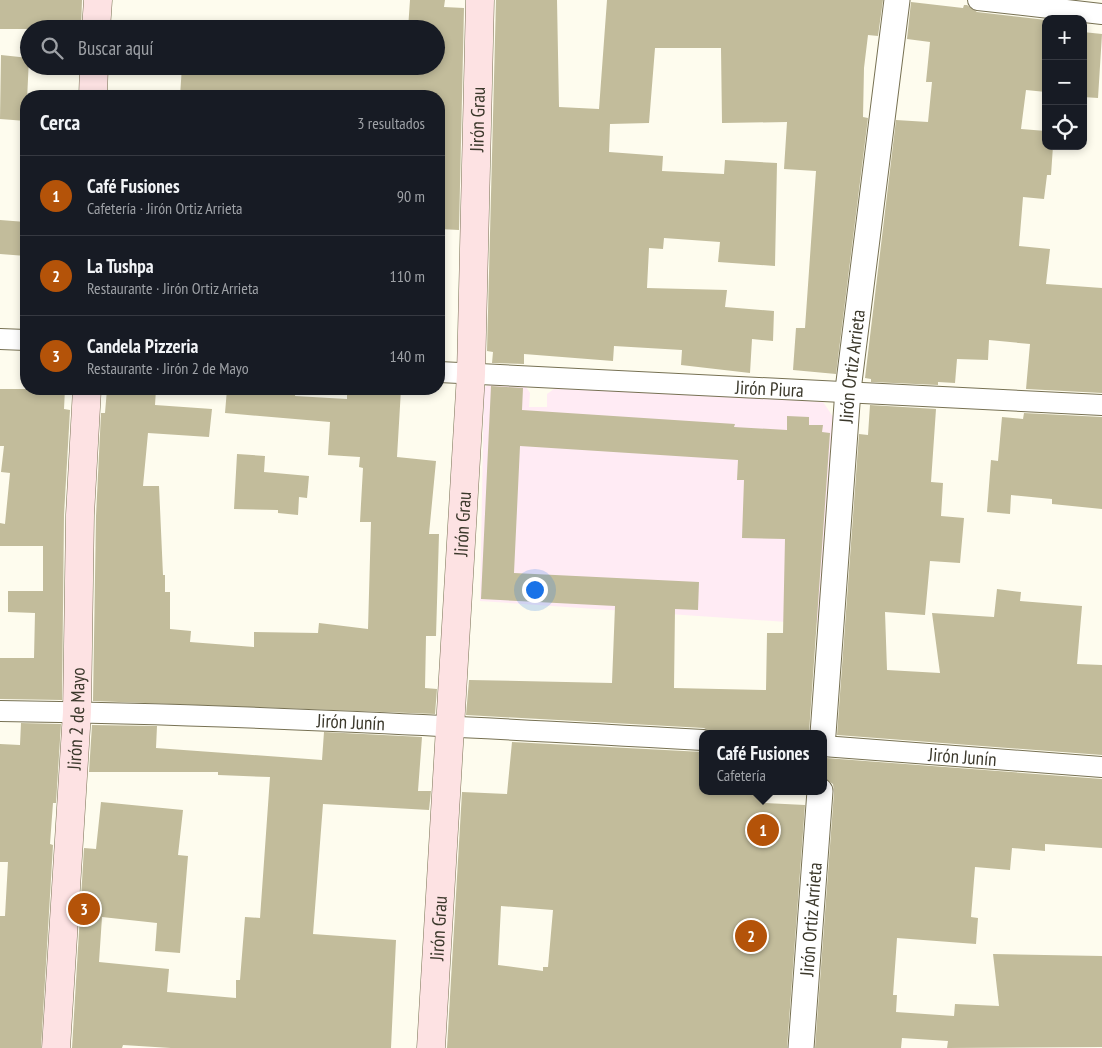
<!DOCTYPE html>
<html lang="es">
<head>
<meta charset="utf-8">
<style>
	:root { --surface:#171b24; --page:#242831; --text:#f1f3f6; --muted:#9ea1a6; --line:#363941; --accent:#b45309 }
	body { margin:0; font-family:"PT Sans Narrow",sans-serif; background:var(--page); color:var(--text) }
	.controls { position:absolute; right:15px; top:15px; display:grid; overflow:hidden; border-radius:10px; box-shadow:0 2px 8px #0003 }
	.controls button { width:45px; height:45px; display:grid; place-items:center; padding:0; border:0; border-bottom:1px solid var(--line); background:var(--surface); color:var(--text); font:25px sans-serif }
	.you { position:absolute; left:534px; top:589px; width:18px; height:18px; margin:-12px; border:4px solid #fff; border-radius:50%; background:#1a73e8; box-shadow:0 0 0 8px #1a73e833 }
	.badge { display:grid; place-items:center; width:32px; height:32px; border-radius:50%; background:var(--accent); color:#fff; font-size:16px; font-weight:700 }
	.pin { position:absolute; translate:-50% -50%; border:2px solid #fff; box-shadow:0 1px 5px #0006 }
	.popup { position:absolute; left:699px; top:730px; width:128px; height:65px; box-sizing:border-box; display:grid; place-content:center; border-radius:10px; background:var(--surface); filter:drop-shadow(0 1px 4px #0005); font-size:16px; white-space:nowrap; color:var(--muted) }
	.popup b { font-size:19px; color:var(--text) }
	.popup::after { content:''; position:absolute; left:50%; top:100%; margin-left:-10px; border:10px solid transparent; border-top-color:var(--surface) }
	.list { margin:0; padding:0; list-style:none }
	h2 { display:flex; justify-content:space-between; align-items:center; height:65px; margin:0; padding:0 20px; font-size:21px }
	h2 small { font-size:16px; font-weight:400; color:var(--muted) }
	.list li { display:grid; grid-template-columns:32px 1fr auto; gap:15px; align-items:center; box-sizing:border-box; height:80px; padding:0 20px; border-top:1px solid var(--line) }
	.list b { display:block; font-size:19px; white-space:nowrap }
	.list p { margin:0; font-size:16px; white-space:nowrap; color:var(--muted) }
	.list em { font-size:16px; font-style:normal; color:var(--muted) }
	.icon { flex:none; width:28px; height:28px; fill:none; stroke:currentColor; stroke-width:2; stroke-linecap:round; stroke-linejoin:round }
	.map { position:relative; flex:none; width:1102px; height:1048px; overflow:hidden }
	.search { position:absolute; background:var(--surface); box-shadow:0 2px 8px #0003; left:20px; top:20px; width:425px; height:55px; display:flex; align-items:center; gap:12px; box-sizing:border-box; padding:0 18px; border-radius:28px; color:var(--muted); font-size:19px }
	.panel { position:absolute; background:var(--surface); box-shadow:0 2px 8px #0003; left:20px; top:90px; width:425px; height:305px; border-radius:20px }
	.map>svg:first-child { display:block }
	.education { fill:#ffebf4 }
	.building { fill:#c2bc9b; fill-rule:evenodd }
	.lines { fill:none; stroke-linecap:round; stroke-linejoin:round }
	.minor-casing { stroke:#777153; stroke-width:22 }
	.tertiary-casing { stroke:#777153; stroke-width:27 }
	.secondary-casing { stroke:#777153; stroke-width:29 }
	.minor { stroke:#fff; stroke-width:20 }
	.tertiary { stroke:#fff; stroke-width:25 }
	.secondary { stroke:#fde2e3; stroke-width:28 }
	.labels { text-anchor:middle; stroke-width:5; stroke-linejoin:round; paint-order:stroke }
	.street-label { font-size:19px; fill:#3b382b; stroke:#fff }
</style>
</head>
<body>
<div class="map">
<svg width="1102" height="1048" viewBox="0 0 1102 1048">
	<rect width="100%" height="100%" fill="#fefcee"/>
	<!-- education -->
	<path class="education" d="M 521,379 L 530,393 L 529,407 L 547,407 L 547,394 L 558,386 L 823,402 L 838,424 L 821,620 L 815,624 L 480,601 L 484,388 L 494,380 Z"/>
	<!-- building -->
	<path class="building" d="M 0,0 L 82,0 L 81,29 L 0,29 Z
		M 410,0 L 445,0 L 444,7 L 464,8 L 459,230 L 439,229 L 439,96 L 180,96 L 182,66 L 436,66 L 436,29 L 408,29 Z
		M 496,0 L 557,0 L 559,107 L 599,109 L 607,0 L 883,0 L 878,36 L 868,35 L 864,68 L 863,117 L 868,118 L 836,374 L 793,370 L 796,328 L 805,328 L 816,171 L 784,169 L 787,122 L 722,123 L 721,48 L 655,48 L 649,123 L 610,124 L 609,152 L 663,156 L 662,171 L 724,174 L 725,160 L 777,163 L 775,266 L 718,262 L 720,242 L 664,238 L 663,249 L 649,248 L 647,288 L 727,290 L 725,307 L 774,311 L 773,341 L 752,339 L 750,373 L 681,365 L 682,350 L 614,346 L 613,361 L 524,354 L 524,364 L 492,363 L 493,352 L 487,351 Z
		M 911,2 L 963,8 L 964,5 L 967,5 L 977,12 L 1046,20 L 1046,92 L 1026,90 L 1021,129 L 1046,131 L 1046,146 L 1053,146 L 1051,175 L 1047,175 L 1044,199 L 1023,197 L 1019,246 L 1050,249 L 1046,284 L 1102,288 L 1102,393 L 1026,389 L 1030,344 L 989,340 L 988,360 L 957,359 L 955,383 L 938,382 L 938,385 L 871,382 L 871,379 L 865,378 L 896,120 L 928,122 L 932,82 L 926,82 L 930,42 L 907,39 Z
		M 1083,32 L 1102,34 L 1098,98 L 1083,97 Z
		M 1,55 L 29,58 L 26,121 L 0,119 Z
		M 0,220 L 26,222 L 26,256 L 0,254 Z
		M 491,386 L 523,388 L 522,410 L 735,424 L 734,427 L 787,430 L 787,416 L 809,417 L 809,425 L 823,425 L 822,432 L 830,433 L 809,733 L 711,732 L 704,728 L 466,715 L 469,680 L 612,683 L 615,606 L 481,599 ZM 520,446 L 738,460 L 737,480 L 744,480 L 742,538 L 785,539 L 783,633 L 767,633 L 766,690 L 674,688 L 675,609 L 698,610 L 699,582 L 514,573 Z
		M 0,389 L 65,389 L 64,409 L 70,410 L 64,515 L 62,700 L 0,699 L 0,658 L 34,658 L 35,613 L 8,612 L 8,591 L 43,591 L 43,546 L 0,546 L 0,523 L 5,524 L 10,473 L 1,472 L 4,446 L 0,446 Z
		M 107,389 L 156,389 L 155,405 L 212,409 L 209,437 L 148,433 L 143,486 L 159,486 L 163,575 L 165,575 L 165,592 L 170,592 L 170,629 L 191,631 L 190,642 L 254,647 L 254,632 L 318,633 L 319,623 L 368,629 L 371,522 L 360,522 L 363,468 L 359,467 L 360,457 L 328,455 L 330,422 L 225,413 L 227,389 L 296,389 L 295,396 L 347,399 L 347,389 L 401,389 L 397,457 L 436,461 L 429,534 L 439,534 L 436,636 L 426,636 L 425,688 L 437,689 L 435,714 L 93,701 L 96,516 L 101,413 L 105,413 Z
		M 870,405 L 936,409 L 931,482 L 943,483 L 941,516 L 964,518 L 960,563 L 930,561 L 925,615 L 885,612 L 887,670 L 940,673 L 932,613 L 994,617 L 997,589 L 1021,592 L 1020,601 L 1082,606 L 1077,664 L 1102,665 L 1102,755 L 837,735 L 859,434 L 868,435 Z
		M 1024,413 L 1102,417 L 1102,509 L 1052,504 L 1052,499 L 1011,495 L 1010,514 L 987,512 L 991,460 L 998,461 L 1002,417 L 1023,419 Z
		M 237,454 L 265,456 L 264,472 L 309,476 L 307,498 L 299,497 L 298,515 L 278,513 L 278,510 L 234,509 Z
		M 21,723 L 61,724 L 56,803 L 53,803 L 50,844 L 53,845 L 41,1048 L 0,1048 L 0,916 L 5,916 L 8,862 L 0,862 L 0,744 L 20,745 Z
		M 92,725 L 157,726 L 156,748 L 322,760 L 324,732 L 422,737 L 418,791 L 431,791 L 429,810 L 323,804 L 313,934 L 396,940 L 391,1048 L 171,1048 L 123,1045 L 122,1048 L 72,1048 L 84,848 L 96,849 L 101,802 L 183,810 L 178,855 L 188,856 L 180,953 L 155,951 L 157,923 L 102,917 L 99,962 L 169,969 L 167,992 L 236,998 L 236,980 L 240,980 L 245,917 L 260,918 L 270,777 L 218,775 L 218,772 L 89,772 Z
		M 512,742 L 703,752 L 703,791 L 765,791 L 765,803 L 805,805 L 787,1048 L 447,1048 L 462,792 L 507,794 ZM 501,906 L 553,910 L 548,967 L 543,967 L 543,971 L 498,965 Z
		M 826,758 L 1102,779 L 1102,848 L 1045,844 L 1045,851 L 1012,848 L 1010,870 L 975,867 L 971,917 L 978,918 L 976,944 L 897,938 L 893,995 L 897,995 L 896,1012 L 954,1016 L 955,1004 L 999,1006 L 993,954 L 1102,956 L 1102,1047 L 947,1048 L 948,1041 L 902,1038 L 901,1048 L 815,1048 L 834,792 L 833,784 L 824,778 Z"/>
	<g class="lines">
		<defs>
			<g id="minor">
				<path d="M 978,0 L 1102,14"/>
				<path d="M 0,339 L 26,340"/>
				<path id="s1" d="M 439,372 L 1102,405"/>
				<path id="s2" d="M 0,711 C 234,714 469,727 703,740"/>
				<path id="s3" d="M 823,746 L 1102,767"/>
			</g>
			<g id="tertiary">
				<path id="s4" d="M 823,734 L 848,390 L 897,0"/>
				<path id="s5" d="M 801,1048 L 820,791"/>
			</g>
			<g id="secondary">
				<path d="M 96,29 L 98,0"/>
				<path d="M 93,96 L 94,66"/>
				<path id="s6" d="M 56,1048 L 77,712 L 80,515 L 87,389"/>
				<path id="s7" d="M 431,1048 L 471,374 L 480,0"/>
			</g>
		</defs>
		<!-- minor casing -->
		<use href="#minor" class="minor-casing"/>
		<!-- tertiary casing -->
		<use href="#tertiary" class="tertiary-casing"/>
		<!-- secondary casing -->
		<use href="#secondary" class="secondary-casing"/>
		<!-- minor -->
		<use href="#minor" class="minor"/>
		<!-- tertiary -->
		<use href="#tertiary" class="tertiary"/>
		<!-- secondary -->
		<use href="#secondary" class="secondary"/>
	</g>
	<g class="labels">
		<!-- street labels -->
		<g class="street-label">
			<text dy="7" stroke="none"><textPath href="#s7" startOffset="930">Jirón Grau</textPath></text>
			<text dy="7" stroke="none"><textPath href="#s4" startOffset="369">Jirón Ortiz Arrieta</textPath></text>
			<text dy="7" stroke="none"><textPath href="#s1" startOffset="331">Jirón Piura</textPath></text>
			<text dy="7" stroke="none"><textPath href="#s7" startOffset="525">Jirón Grau</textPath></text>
			<text dy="7" stroke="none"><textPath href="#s6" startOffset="330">Jirón 2 de Mayo</textPath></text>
			<text dy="7" stroke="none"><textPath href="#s2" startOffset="351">Jirón Junín</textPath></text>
			<text dy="7" stroke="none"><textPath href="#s3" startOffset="140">Jirón Junín</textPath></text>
			<text dy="7" stroke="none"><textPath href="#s5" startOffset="129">Jirón Ortiz Arrieta</textPath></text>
			<text dy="7" stroke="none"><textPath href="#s7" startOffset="120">Jirón Grau</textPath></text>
		</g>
	</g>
</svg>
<div class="controls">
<button>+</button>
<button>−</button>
<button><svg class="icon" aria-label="locate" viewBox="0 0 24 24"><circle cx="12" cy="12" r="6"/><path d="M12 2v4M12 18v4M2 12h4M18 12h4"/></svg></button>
</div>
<div class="you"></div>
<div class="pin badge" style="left:763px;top:830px">1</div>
<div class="popup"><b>Café Fusiones</b>Cafetería</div>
<div class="pin badge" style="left:751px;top:936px">2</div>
<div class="pin badge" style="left:84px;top:909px">3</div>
<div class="search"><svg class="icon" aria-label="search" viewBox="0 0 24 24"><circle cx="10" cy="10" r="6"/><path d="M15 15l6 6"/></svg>Buscar aquí</div>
<section class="panel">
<h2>Cerca<small>3 resultados</small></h2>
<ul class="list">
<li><span class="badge">1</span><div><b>Café Fusiones</b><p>Cafetería · Jirón Ortiz Arrieta</p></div><em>90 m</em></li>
<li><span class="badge">2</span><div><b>La Tushpa</b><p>Restaurante · Jirón Ortiz Arrieta</p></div><em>110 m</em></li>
<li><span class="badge">3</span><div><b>Candela Pizzeria</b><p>Restaurante · Jirón 2 de Mayo</p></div><em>140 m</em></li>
</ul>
</section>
</div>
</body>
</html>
